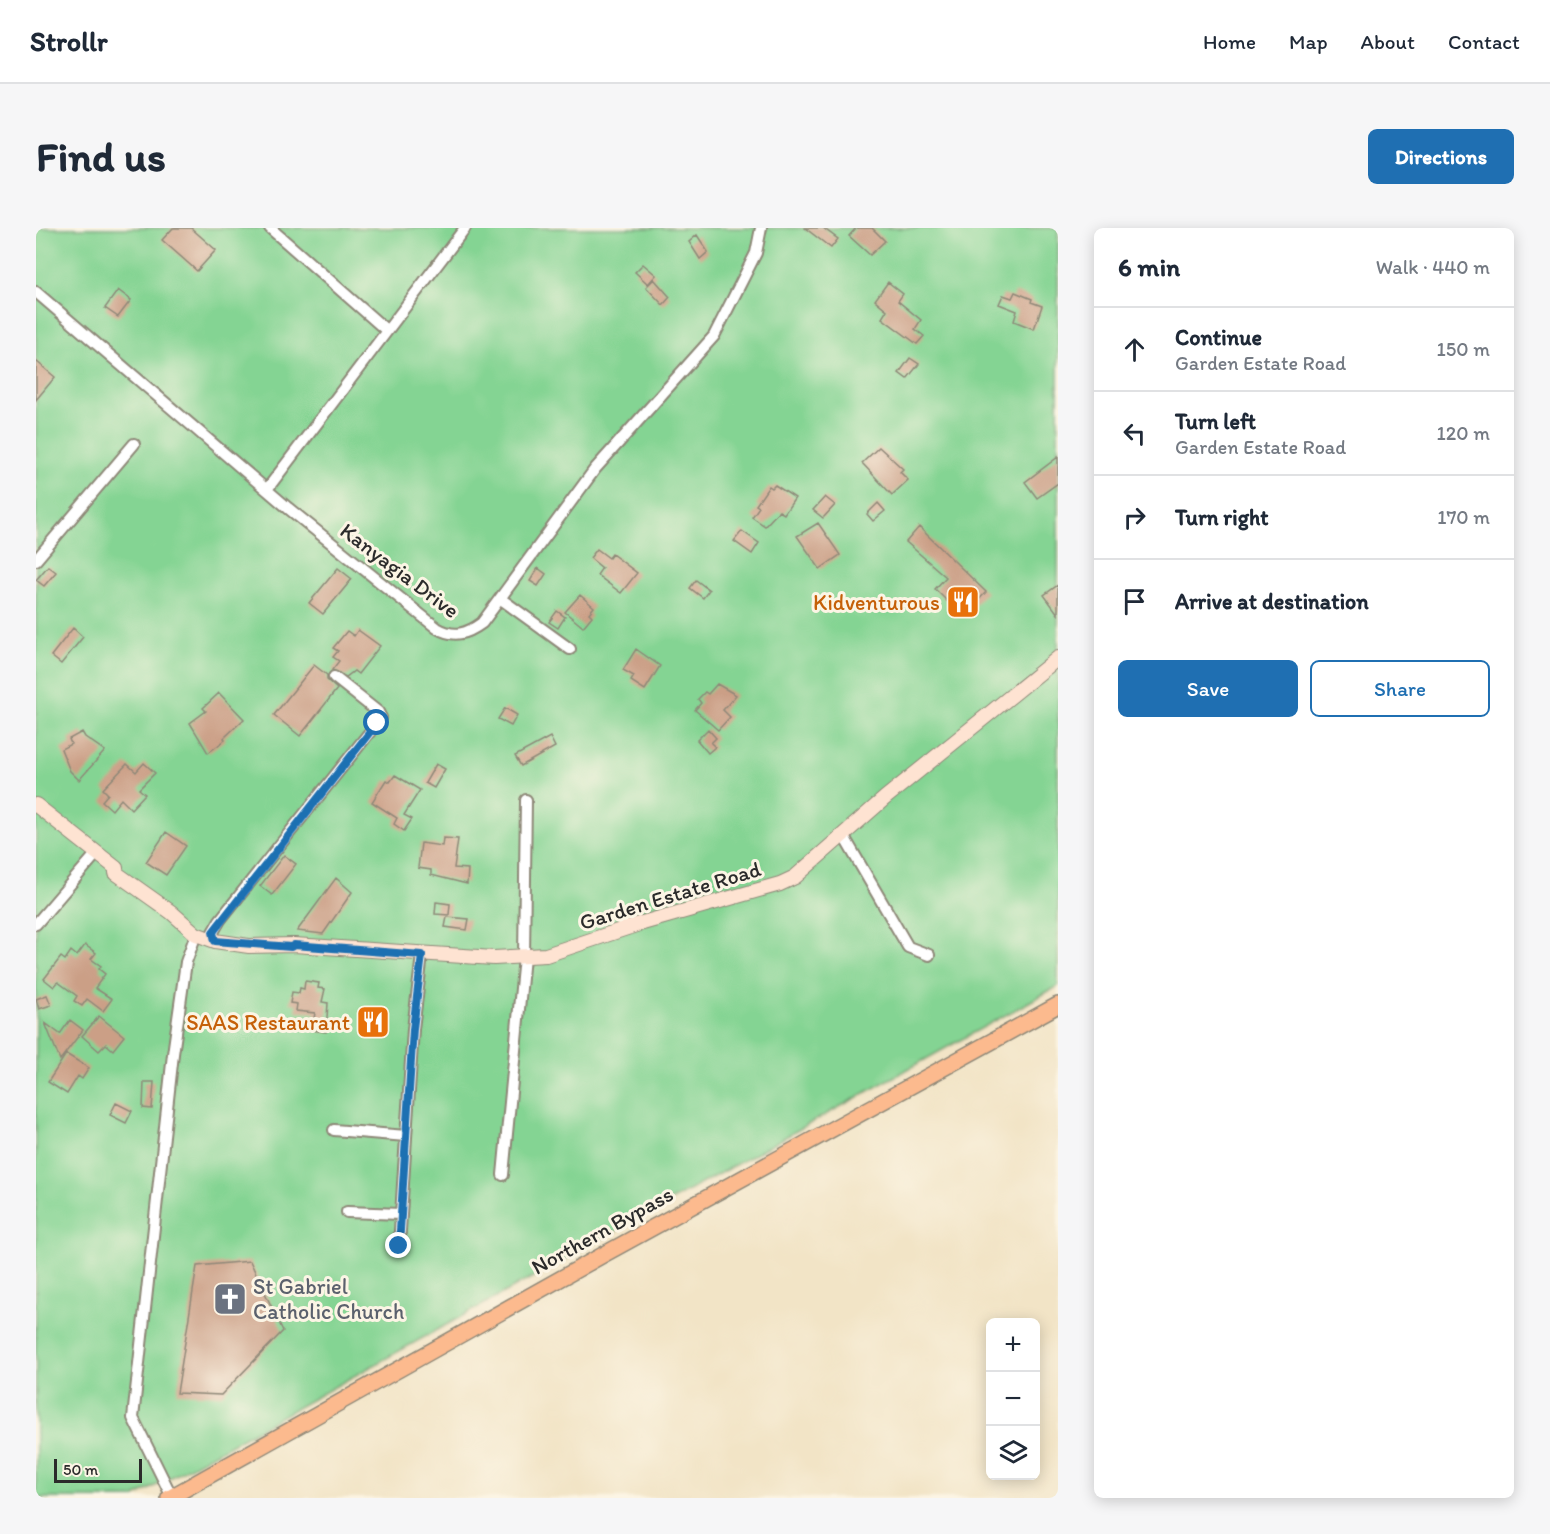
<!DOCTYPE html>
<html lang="en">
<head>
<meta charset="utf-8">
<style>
	:root { --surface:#fff; --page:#f6f6f7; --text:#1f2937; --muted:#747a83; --line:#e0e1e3; --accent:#1f6fb2 }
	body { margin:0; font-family:Itim,sans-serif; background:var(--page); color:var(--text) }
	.controls { position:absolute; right:18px; bottom:18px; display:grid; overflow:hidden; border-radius:9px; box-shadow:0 3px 15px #0003 }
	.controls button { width:54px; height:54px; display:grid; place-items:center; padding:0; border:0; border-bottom:2px solid var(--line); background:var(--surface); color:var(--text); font:30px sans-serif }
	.scale { position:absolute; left:18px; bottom:15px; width:88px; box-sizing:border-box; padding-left:6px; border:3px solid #2b2b2b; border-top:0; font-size:16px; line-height:21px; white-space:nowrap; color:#2b2b2b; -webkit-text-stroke:4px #fcf5e5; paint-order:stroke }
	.stop { position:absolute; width:18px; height:18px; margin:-14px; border:4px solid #1f6fb2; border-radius:50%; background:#fff }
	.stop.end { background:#1f6fb2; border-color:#fff; box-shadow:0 2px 6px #0008 }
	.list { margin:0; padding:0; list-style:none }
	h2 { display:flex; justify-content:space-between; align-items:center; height:78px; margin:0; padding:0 24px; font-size:26px }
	h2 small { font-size:20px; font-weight:400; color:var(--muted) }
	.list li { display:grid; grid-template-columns:39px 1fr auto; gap:18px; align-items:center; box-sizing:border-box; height:84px; padding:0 24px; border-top:2px solid var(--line) }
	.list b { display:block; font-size:22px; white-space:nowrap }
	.list p { margin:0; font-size:20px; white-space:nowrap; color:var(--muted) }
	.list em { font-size:20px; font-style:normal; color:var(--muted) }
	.actions { display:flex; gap:12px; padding:18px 24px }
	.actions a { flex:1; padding:14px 0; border:2px solid var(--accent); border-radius:9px; text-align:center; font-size:21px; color:var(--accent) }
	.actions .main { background:var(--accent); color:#fff }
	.icon { flex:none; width:33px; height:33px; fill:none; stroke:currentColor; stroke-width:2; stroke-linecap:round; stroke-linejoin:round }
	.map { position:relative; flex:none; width:1022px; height:1270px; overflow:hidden; border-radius:9px }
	header { display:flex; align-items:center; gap:36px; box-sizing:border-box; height:84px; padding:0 30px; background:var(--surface); border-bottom:2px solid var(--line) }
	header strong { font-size:28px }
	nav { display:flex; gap:33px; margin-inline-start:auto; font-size:21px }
	.intro { display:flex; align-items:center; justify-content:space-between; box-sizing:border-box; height:144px; padding:0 36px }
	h1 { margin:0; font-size:42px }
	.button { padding:15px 27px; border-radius:9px; background:var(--accent); color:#fff; font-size:21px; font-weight:700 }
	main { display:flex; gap:36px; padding:0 36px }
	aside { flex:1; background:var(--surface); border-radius:9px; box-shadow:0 3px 15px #0003 }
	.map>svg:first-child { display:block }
	.green { fill:#84d493; stroke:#58805f; stroke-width:1.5 }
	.building { fill:#cb9f86 }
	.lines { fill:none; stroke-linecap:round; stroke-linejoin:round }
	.street-casing { stroke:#8e8878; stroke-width:14 }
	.secondary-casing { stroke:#8e8878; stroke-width:16 }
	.primary-casing { stroke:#8e8878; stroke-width:18 }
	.street { stroke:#fff; stroke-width:10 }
	.secondary { stroke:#fee3d2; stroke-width:14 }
	.primary { stroke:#fcba8e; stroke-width:15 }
	.route { stroke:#1f6fb2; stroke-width:8 }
	.labels { text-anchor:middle; stroke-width:6; stroke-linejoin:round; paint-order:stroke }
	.street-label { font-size:22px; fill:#2b2b2b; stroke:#fcf5e5 }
	.food-label { font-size:22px; fill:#c56008; stroke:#fcf5e5; text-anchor:end }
	.worship-label { font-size:22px; fill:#5b616d; stroke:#fcf5e5; text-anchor:start }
</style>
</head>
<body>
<header>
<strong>Strollr</strong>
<nav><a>Home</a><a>Map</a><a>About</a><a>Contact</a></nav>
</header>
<div class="intro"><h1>Find us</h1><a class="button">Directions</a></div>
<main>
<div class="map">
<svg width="1022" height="1270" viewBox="0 0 1022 1270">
	<rect width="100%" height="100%" fill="#fcf5e5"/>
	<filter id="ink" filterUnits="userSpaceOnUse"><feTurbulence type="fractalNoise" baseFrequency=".0167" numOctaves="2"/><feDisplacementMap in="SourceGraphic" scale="12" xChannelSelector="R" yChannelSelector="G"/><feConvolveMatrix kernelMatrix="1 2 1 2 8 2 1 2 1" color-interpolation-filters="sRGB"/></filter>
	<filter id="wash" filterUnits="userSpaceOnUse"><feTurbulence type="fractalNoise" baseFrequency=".008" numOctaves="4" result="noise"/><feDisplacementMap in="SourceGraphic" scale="24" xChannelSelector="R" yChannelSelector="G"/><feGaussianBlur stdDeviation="1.35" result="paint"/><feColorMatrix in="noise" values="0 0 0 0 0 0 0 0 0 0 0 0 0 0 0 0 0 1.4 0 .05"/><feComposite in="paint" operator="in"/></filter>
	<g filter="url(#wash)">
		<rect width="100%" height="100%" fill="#f2e4c6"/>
		<!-- green -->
		<path class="green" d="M 0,0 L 1022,0 L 1022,758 L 98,1270 L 0,1270 Z"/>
		<g id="blocks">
			<!-- building -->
			<path class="building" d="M 137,0 L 155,0 L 180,22 L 161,43 L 126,12 Z
				M 769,0 L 787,0 L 802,11 L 795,20 Z
				M 820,0 L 836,0 L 849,13 L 834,27 L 813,8 Z
				M 661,7 L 672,24 L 664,31 L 653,14 Z
				M 607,36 L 620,47 L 612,56 L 599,44 Z
				M 618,51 L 634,69 L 627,77 L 610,59 Z
				M 852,54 L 867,66 L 862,73 L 885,92 L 879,101 L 888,108 L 881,116 L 846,90 L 851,82 L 839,72 Z
				M 82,62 L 95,72 L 82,89 L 69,80 Z
				M 979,64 L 996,71 L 995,74 L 1006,78 L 998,101 L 978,93 L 981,83 L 963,76 L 967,67 L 976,70 Z
				M 874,130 L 883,136 L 871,151 L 863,145 Z
				M 0,133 L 19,149 L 0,172 Z
				M 843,219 L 867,241 L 864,244 L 872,252 L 856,267 L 826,235 Z
				M 1022,229 L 1022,255 L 1001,270 L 989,254 Z
				M 739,257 L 759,270 L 748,286 L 743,283 L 729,298 L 716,289 L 723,279 L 720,277 L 733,258 L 736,260 Z
				M 789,269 L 799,277 L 787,290 L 777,282 Z
				M 842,275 L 849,283 L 837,293 L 831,286 Z
				M 782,295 L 804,327 L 784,341 L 761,308 Z
				M 883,299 L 950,364 L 927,389 L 899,361 L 910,349 L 870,314 Z
				M 706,303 L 723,315 L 716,326 L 698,313 Z
				M 561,321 L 573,330 L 576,326 L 601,345 L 585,365 L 561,347 L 566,340 L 554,330 Z
				M 12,338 L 20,344 L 8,358 L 0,352 Z
				M 302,340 L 316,351 L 287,386 L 273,375 Z
				M 502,340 L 510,346 L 502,358 L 494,353 Z
				M 660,352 L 673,362 L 667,370 L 654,360 Z
				M 1022,357 L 1022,386 L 1008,367 Z
				M 544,367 L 558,379 L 553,385 L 556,388 L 547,399 L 529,384 Z
				M 521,383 L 529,389 L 522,400 L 513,394 Z
				M 37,400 L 47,409 L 25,436 L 15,428 Z
				M 322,402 L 344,418 L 322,446 L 318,443 L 310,449 L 296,442 L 303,433 L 297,429 L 302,423 L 297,420 L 311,403 L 318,408 Z
				M 600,421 L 624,438 L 609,462 L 595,453 L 598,448 L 587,442 Z
				M 278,437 L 291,447 L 291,452 L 301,461 L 264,508 L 238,487 Z
				M 681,456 L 700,467 L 687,482 L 694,489 L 682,502 L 659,482 L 665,475 L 662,471 L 669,464 L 672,466 Z
				M 183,465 L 208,491 L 188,510 L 189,512 L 172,525 L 154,495 L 170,483 L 167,480 Z
				M 469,480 L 481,487 L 475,498 L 462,491 Z
				M 672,501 L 680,510 L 675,515 L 679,519 L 672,525 L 661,512 Z
				M 46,504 L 49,509 L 69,523 L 43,552 L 34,543 L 25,521 L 35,516 L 33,511 Z
				M 514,509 L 519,519 L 485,538 L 479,528 Z
				M 108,535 L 119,545 L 103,561 L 109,566 L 95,581 L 85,571 L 76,582 L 66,573 L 72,566 L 67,561 L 91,536 L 100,544 Z
				M 400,536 L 409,541 L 398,560 L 389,555 Z
				M 359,547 L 384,562 L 368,587 L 376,591 L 368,603 L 358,596 L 361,590 L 336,574 L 350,552 L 354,554 Z
				M 130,604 L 150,618 L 130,647 L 110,634 Z
				M 407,610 L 422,611 L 418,640 L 432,641 L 431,656 L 395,647 L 395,642 L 382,640 L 385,615 L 406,618 Z
				M 248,627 L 260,636 L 236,667 L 224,658 Z
				M 300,650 L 316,664 L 287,706 L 261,703 Z
				M 400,674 L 414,676 L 413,687 L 399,686 Z
				M 411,689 L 433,691 L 431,702 L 409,699 Z
				M 49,717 L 60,725 L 55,731 L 65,738 L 63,741 L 69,746 L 59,760 L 76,771 L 67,783 L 51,771 L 46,778 L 38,773 L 41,768 L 22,754 L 18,759 L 8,751 L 25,729 L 29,732 L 35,723 L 41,728 Z
				M 269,753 L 283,755 L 282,760 L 289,761 L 286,774 L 292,775 L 290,804 L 276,802 L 279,785 L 260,783 L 261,776 L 254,775 L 256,764 L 263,765 L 264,760 L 268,761 Z
				M 11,767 L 15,777 L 3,781 L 0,771 Z
				M 63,788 L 88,808 L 77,822 L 70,816 L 63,823 L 46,808 Z
				M 34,792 L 47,802 L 24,832 L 9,795 L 24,806 Z
				M 30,826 L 53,840 L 46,851 L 42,848 L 31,866 L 12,854 Z
				M 108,854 L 118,854 L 116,881 L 107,880 Z
				M 80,875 L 96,883 L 90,895 L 74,887 Z
				M 214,1033 L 247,1103 L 185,1167 L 141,1165 L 161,1038 Z"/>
		</g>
	</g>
	<g filter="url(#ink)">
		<use href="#blocks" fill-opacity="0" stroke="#8e8878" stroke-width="1.5"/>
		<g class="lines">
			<defs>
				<path id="street" d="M 234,0 L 350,102
					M 0,64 L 252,280 L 401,400 C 418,410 431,406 446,395 L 559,241 L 678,108 L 720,25 L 725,0
					M 232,260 L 429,0
					M 0,332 L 98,216
					M 465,371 L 534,421
					M 807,607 L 872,719 L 893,727
					M 0,696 L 61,625
					M 179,713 L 177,704 L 184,692 L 345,490 L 342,484 L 298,449
					M 298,902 L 370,908
					M 467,947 L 488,729 L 490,572
					M 311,984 L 365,986
					M 363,1018 L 377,801 L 386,727
					M 136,1269 L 97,1190 L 137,826 L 150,734 L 160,706"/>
				<path id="secondary" d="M 0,577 L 80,640 L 80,645 L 135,684 L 160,706 L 179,713 L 213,718 L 258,717 L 458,730 L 510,727 L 603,696 L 744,656 L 759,649 L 849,570 L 1022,430"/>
				<path id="primary" d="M 133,1270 L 565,1028 L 1022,777"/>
			</defs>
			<!-- street casing -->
			<use href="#street" class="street-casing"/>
			<!-- secondary casing -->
			<use href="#secondary" class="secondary-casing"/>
			<!-- primary casing -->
			<use href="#primary" class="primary-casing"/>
			<!-- street -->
			<use href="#street" class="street"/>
			<!-- secondary -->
			<use href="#secondary" class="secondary"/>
			<!-- primary -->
			<use href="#primary" class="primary"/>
		</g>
	</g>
	<g class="lines" filter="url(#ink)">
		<!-- route -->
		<path class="route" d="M 341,495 L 177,704 L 179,713 L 255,719 L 258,717 L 386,727 L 377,801 L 363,1018"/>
	</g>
	<!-- icons -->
	<defs>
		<symbol id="restaurant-square" viewBox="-11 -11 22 22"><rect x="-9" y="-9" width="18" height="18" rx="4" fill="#e8710a" stroke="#fcf5e5"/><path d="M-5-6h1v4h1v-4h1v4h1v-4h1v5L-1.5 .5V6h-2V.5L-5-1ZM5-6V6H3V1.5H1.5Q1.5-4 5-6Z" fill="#fff"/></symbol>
		<symbol id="church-square" viewBox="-11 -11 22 22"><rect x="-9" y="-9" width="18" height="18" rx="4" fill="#6b7280" stroke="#fcf5e5"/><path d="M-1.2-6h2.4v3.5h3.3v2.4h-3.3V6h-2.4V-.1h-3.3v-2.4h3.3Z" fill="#fff"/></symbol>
	</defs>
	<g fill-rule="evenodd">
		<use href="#restaurant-square" x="908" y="355" width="38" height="38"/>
		<use href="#restaurant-square" x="318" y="775" width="38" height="38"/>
		<use href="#church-square" x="175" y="1052" width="38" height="38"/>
	</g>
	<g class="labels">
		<!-- street labels -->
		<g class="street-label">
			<text transform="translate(364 342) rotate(37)" y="8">Kanyagia Drive</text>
			<text transform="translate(634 667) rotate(-17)" y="8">Garden Estate Road</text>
			<text transform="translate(566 1002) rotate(-29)" y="8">Northern Bypass</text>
		</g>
		<!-- food labels -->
		<g class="food-label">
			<text x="904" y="382">Kidventurous</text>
			<text x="314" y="802">SAAS Restaurant</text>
		</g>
		<!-- worship labels -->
		<g class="worship-label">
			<text x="217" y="1066">St Gabriel<tspan x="217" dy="25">Catholic Church</tspan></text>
		</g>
	</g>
</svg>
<div class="controls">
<button>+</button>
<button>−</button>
<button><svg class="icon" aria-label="layers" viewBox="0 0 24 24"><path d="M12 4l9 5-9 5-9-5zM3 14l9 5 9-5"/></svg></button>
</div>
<div class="scale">50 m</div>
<div class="stop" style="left:341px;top:495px"></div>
<div class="stop end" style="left:363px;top:1018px"></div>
</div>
<aside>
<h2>6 min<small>Walk · 440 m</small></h2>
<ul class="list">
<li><svg class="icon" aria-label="ahead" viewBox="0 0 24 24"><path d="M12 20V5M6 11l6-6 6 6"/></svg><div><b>Continue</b><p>Garden Estate Road</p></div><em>150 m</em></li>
<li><svg class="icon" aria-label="left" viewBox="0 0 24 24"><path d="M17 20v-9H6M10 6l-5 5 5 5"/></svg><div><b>Turn left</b><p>Garden Estate Road</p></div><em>120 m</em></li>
<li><svg class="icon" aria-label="right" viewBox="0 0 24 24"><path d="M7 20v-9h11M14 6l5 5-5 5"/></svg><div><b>Turn right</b></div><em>170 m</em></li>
<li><svg class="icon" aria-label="arrive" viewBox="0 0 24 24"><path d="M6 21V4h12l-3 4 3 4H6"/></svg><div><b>Arrive at destination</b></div></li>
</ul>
<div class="actions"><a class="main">Save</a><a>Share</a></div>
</aside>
</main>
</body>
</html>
